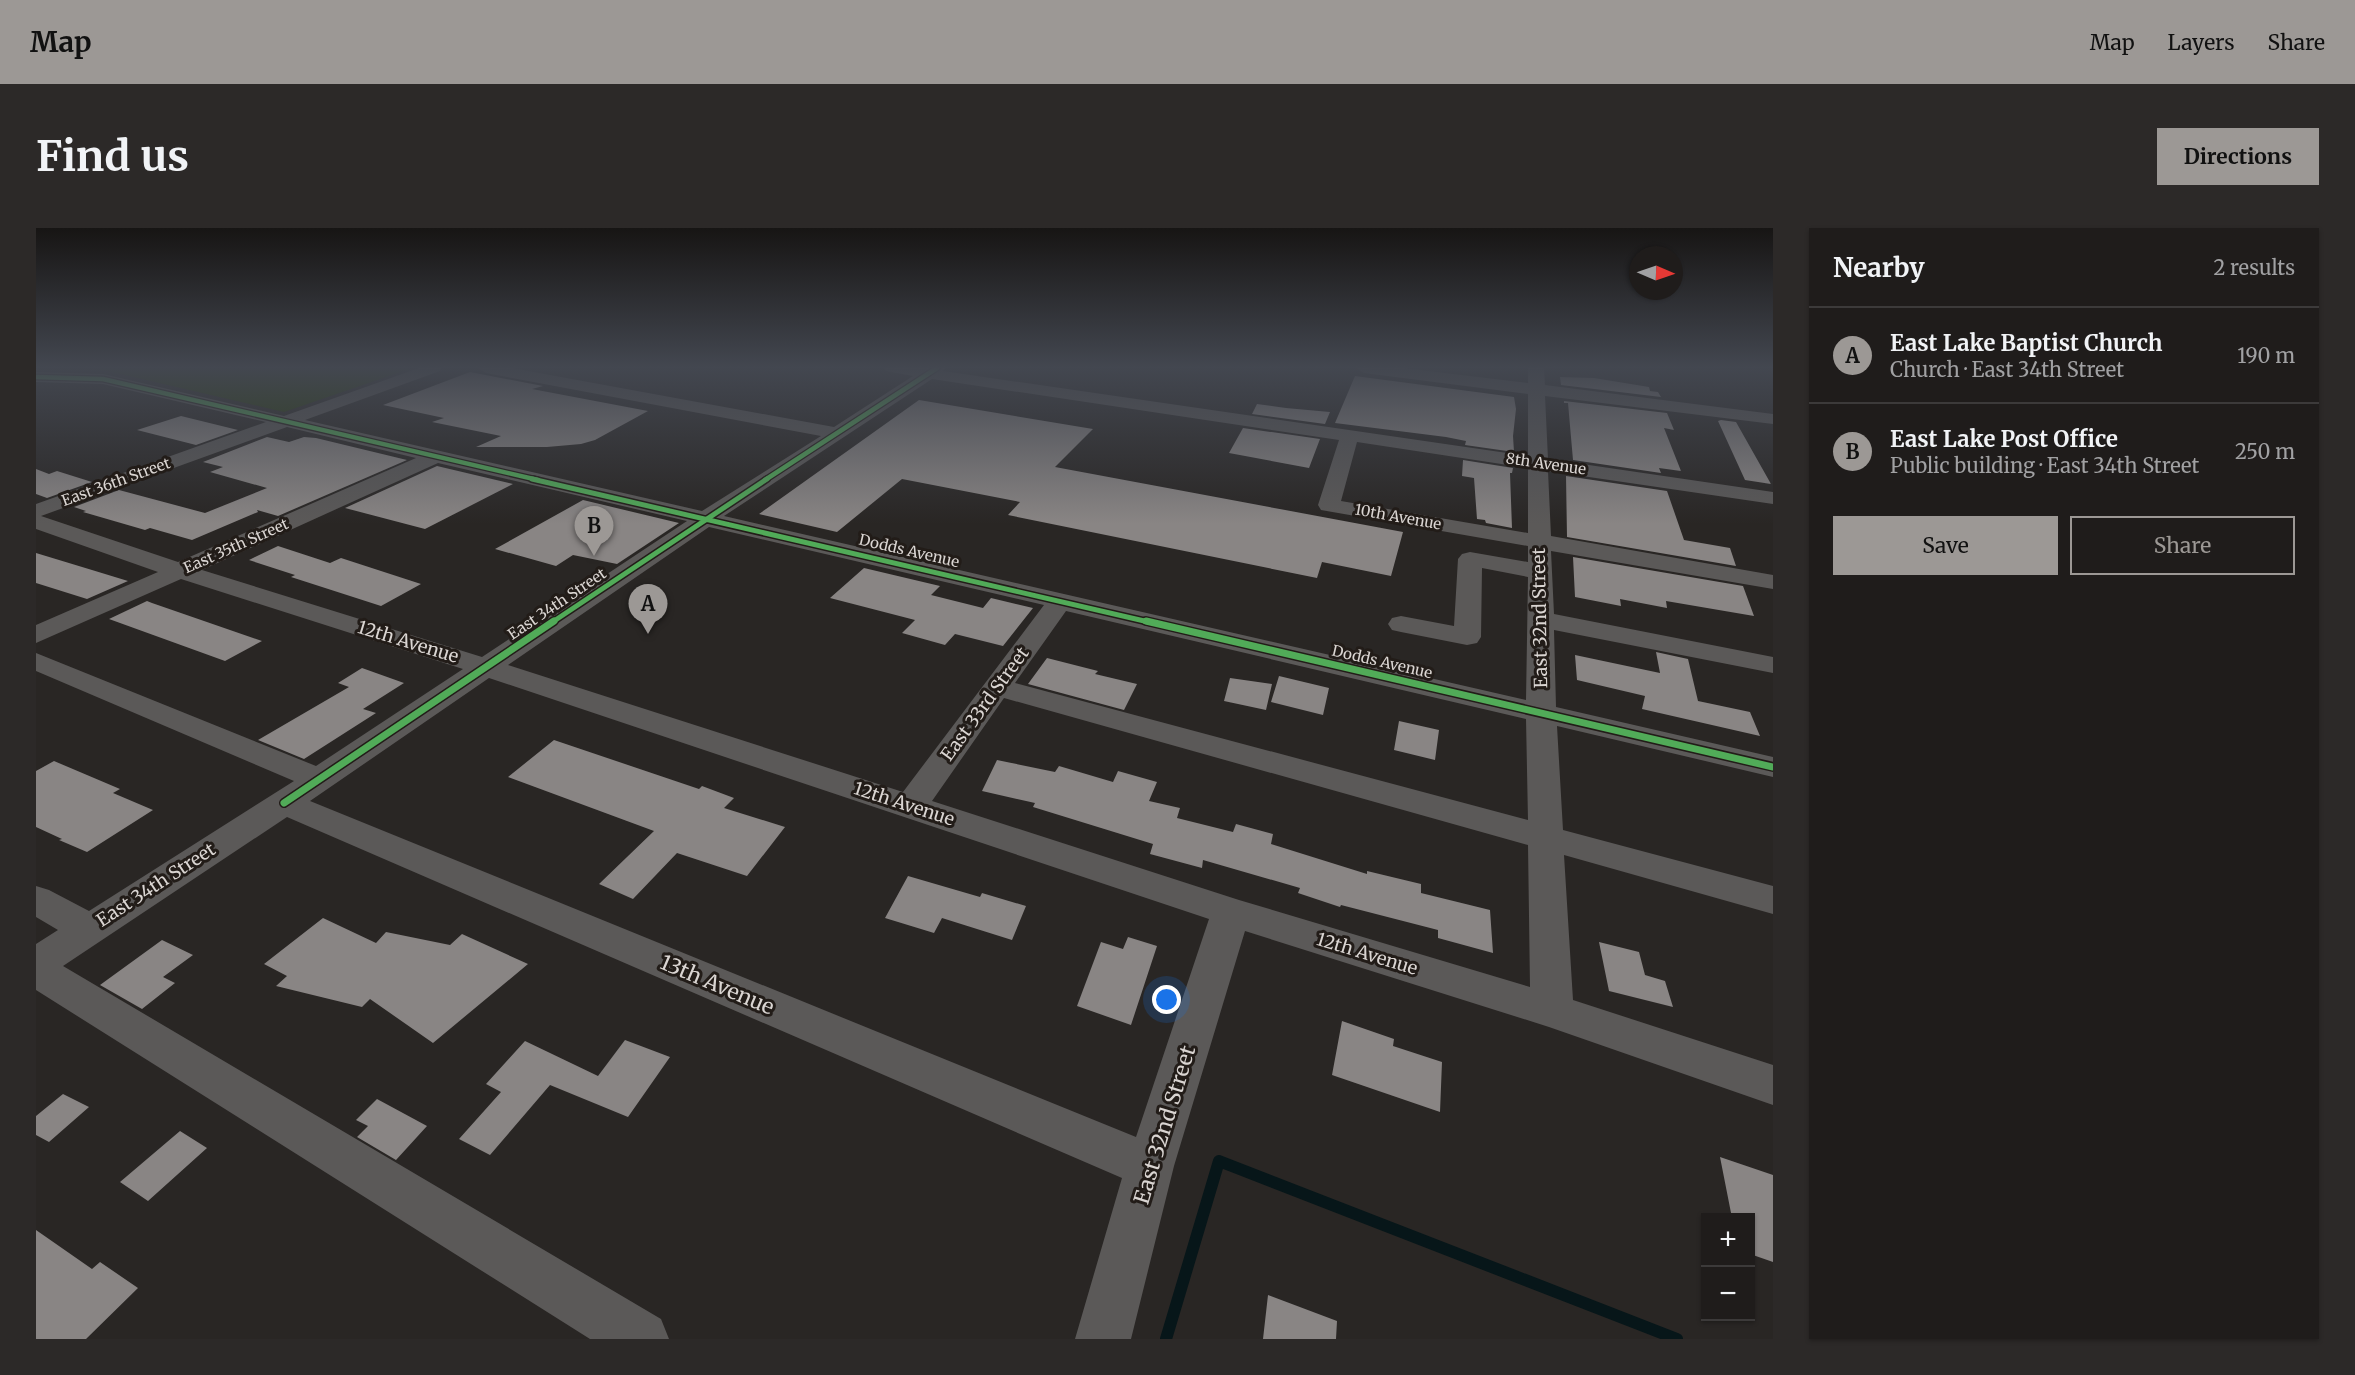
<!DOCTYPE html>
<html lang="en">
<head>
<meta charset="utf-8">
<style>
	:root { --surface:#1f1c1b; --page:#2c2928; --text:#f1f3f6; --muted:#a1a1a3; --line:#3c3a3a; --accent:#9c9895 }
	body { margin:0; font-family:Merriweather,serif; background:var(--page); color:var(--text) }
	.controls { position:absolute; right:18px; bottom:18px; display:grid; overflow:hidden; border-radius:0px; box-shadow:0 2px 4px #0004 }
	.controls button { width:54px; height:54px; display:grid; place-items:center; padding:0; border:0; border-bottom:2px solid var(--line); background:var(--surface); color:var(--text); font:30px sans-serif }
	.compass { position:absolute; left:1593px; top:18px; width:54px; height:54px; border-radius:50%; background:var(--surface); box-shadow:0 2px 4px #0004; rotate:92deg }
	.you { position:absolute; left:1131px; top:772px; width:21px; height:21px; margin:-15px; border:4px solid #fff; border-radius:50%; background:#1a73e8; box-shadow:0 0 0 9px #1a73e833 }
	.badge { display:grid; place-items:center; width:39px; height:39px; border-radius:50%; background:var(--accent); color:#111; font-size:20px; font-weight:700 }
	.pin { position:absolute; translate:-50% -50px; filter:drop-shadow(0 2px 3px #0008) }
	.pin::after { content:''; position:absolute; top:32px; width:21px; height:18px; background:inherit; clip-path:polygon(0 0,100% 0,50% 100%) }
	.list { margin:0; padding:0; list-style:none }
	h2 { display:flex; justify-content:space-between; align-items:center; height:78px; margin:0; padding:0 24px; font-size:26px }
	h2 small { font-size:20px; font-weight:400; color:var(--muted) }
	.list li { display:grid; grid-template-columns:39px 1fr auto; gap:18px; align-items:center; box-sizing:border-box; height:96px; padding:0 24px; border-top:2px solid var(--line) }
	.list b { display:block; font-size:22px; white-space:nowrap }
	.list p { margin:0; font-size:20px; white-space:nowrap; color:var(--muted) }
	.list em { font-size:20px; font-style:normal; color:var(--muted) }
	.actions { display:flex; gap:12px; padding:18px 24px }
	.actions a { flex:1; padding:14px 0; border:2px solid var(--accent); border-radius:0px; text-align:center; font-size:21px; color:var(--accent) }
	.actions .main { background:var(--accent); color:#111 }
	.map { position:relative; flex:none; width:1737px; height:1111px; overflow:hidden; border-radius:0px }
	header { display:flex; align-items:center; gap:36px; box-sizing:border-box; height:84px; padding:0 30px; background:var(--accent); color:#111 }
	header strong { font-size:28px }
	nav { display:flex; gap:33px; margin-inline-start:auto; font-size:21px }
	.intro { display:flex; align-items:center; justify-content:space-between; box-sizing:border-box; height:144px; padding:0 36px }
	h1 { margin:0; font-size:42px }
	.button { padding:15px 27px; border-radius:0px; background:var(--accent); color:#111; font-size:21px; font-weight:700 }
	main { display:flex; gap:36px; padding:0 36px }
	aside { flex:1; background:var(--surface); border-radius:0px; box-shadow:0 2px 4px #0004 }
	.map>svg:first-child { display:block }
	.green { fill:#243905 }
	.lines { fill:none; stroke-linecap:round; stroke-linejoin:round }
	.stream { stroke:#071619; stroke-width:12 }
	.building { fill:#898584 }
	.minor { fill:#5b5958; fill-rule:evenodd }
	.cycleway-far2-casing { stroke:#221c18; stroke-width:7 }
	.cycleway-far1-casing { stroke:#221c18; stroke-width:8 }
	.cycleway-casing { stroke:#221c18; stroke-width:10 }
	.cycleway-far2 { stroke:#51ab58; stroke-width:4.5 }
	.cycleway-far1 { stroke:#51ab58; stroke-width:5 }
	.cycleway { stroke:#51ab58; stroke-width:7 }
	.labels { text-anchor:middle; stroke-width:6; stroke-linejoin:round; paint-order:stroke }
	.far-street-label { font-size:15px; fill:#dad5d2; stroke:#221c18 }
	.street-label { font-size:18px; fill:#dad5d2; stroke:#221c18 }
	.near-street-label { font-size:21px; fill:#dad5d2; stroke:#221c18 }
</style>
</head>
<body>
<header>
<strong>Map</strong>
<nav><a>Map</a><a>Layers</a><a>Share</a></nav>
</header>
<div class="intro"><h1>Find us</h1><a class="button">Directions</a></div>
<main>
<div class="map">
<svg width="1737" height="1111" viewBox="0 0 1737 1111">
	<rect width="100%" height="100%" fill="#292624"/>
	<!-- green -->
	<path class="green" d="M 59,140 L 376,140 L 248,184 Z"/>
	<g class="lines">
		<!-- stream -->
		<path class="stream" d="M 1130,1111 L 1183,933 L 1641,1111"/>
	</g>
	<!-- building -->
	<path class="building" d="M 434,144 L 507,158 L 496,161 L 612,183 L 559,212 L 545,216 L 511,219 L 440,219 L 465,208 L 396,194 L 408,190 L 347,177 Z
		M 1319,148 L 1478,169 L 1480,181 L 1477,208 L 1478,224 L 1429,217 L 1430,213 L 1410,209 L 1299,195 Z
		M 1524,149 L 1558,150 L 1613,159 L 1614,163 L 1622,164 L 1625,169 L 1525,157 Z
		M 883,172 L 1057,201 L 1019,239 L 1367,304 L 1355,348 L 1286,334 L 1281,350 L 972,287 L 984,274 L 866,251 L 801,304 L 723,286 Z
		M 1528,173 L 1631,185 L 1638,202 L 1628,200 L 1645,243 L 1623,240 L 1625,245 L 1537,232 L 1532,175 L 1528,175 Z
		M 1221,176 L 1250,180 L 1294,184 L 1289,196 L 1216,186 Z
		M 145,188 L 202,202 L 160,217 L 101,202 Z
		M 1685,192 L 1700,194 L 1735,256 L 1709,252 L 1682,193 Z
		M 1207,200 L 1284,211 L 1273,240 L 1193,225 Z
		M 231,209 L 253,214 L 268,209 L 280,210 L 371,232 L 242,288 L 221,282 L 222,284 L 156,312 L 114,300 L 109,302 L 47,284 L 50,283 L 38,279 L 83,262 L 169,285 L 231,260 L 174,244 L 187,239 L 167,234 Z
		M 1427,232 L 1477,240 L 1476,245 L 1474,245 L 1476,300 L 1450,295 L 1449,292 L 1441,291 L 1438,250 L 1426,248 Z
		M 401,238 L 477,256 L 389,301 L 309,280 Z
		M 0,241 L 13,246 L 21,243 L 56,254 L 11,270 L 0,266 Z
		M 1530,248 L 1631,263 L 1648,312 L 1694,320 L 1700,338 L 1531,309 Z
		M 547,272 L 643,295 L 581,336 L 537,327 L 520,338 L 459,321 Z
		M 242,318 L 294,335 L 305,330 L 385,356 L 345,378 L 255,349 L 259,347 L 213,332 Z
		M 0,325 L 56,342 L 92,353 L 51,371 L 0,355 Z
		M 1537,329 L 1707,358 L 1718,388 L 1630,373 L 1631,380 L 1584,371 L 1585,378 L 1539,369 Z
		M 828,340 L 904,358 L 895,367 L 947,380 L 955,370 L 997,380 L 967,418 L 919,406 L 909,417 L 866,405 L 879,392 L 794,370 Z
		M 111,373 L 116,375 L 226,413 L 189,433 L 73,391 Z
		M 1620,424 L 1652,431 L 1662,473 L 1714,484 L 1724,508 L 1606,481 L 1609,468 L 1541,452 L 1539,427 L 1624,445 Z
		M 1011,430 L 1062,443 L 1059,446 L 1101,456 L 1088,482 L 992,456 Z
		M 326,440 L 368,455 L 327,481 L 340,485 L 268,531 L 222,512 L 313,459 L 302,455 Z
		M 1243,448 L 1293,460 L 1287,487 L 1235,474 Z
		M 1194,450 L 1236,456 L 1230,482 L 1188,473 Z
		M 1363,493 L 1403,502 L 1399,532 L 1358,522 Z
		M 518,512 L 663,561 L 666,558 L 698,570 L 688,580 L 749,599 L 711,648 L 641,625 L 597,671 L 563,656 L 618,603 L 472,549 Z
		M 961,532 L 1019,544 L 1023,538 L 1077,554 L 1082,543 L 1121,554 L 1113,573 L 1144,580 L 1141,590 L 1197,604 L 1200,596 L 1237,606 L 1235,616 L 1331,646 L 1331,643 L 1385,656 L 1385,665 L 1454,682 L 1457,725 L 1402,710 L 1402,702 L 1305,677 L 1304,679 L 1262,665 L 1264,660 L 1167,632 L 1166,640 L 1114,626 L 1117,616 L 997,579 L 999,575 L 946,563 Z
		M 18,533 L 84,561 L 77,565 L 117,582 L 51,624 L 23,612 L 26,611 L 0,599 L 0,543 Z
		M 872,648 L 944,669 L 946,665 L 990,678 L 976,712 L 906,690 L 898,705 L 849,690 Z
		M 287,690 L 340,715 L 350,704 L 414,717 L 426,706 L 492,736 L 397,815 L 334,771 L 326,779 L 240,758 L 251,748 L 228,736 Z
		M 1092,709 L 1121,718 L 1095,797 L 1041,778 L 1065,714 L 1087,721 Z
		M 126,712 L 157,727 L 127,749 L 139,755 L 106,781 L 64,757 Z
		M 1563,714 L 1603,724 L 1609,747 L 1629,753 L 1637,779 L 1573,763 Z
		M 1306,793 L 1358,811 L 1357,818 L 1406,834 L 1404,884 L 1296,847 Z
		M 589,812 L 634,829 L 592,889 L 514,857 L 454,927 L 423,911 L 465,864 L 450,856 L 489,813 L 562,848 Z
		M 27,866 L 53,879 L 13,914 L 0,907 L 0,888 Z
		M 341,871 L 391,898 L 360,932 L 321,909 L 332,898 L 320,892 Z
		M 144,903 L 171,920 L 112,973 L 84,954 Z
		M 1684,929 L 1737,947 L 1737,1034 L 1714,1026 L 1714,990 L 1696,990 Z
		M 0,1002 L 56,1041 L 64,1034 L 102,1060 L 50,1111 L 0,1111 Z
		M 1232,1067 L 1301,1093 L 1300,1111 L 1227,1111 Z"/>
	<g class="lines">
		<!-- minor -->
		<path class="minor" d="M 383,140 L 406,140 L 404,143 L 269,192 L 666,283 L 785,208 L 450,145 L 442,140 L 476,140 L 798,199 L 877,148 L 850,143 L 848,140 L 909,140 L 907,143 L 1492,228 L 1492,166 L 1328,145 L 1320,140 L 1367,140 L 1492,155 L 1492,140 L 1508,140 L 1509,157 L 1737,186 L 1737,196 L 1509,168 L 1512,231 L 1737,264 L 1737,276 L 1512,243 L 1515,308 L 1737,347 L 1737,361 L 1515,323 L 1518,386 L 1737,429 L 1737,445 L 1518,402 L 1520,479 L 1737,529 L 1737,549 L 1521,498 L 1527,602 L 1737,658 L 1737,686 L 1528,627 L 1537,772 L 1737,837 L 1737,877 L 1513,799 L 1209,703 L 1138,938 L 1095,1111 L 1039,1111 L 1086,950 L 251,589 L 27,738 L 625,1091 L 633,1111 L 554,1111 L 0,762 L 0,716 L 22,702 L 0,689 L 0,658 L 13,662 L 53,683 L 258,553 L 0,443 L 0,425 L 280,538 L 427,441 L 145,351 L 0,415 L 0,397 L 122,344 L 0,301 L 0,276 L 230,194 L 67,156 L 0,154 L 0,144 L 67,146 L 248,188 ZM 896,151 L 1303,212 L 1282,277 L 1285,282 L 1492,318 L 1492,334 L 1434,324 L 1426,326 L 1422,331 L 1418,398 L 1365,388 L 1356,390 L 1352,396 L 1356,402 L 1365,404 L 1431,417 L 1441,415 L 1445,409 L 1446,340 L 1492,349 L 1490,472 L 688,288 ZM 251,199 L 380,230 L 142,334 L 5,288 ZM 1321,214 L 1492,240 L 1492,305 L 1305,273 ZM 402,235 L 651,293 L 446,429 L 166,342 ZM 673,299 L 1008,377 L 867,564 L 472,437 ZM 1030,383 L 1490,491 L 1492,592 L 979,455 ZM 453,450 L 1173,691 L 1100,909 L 274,573 ZM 968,470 L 1492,617 L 1494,759 L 1203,672 L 896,573 Z"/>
		<defs>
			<path id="cycleway-far2" d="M 0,149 L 67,151 L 502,252
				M 729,252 L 901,140"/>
			<path id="cycleway-far1" d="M 496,251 L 1117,395
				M 515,395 L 731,251"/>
			<path id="cycleway" d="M 1110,393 L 1737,539
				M 248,575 L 518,393"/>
		</defs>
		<!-- cycleway-far2 casing -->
		<use href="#cycleway-far2" class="cycleway-far2-casing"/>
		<!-- cycleway-far1 casing -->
		<use href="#cycleway-far1" class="cycleway-far1-casing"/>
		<!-- cycleway casing -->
		<use href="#cycleway" class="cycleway-casing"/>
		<!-- cycleway-far2 -->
		<use href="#cycleway-far2" class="cycleway-far2"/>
		<!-- cycleway-far1 -->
		<use href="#cycleway-far1" class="cycleway-far1"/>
		<!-- cycleway -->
		<use href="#cycleway" class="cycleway"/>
	</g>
	<!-- sky -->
	<linearGradient id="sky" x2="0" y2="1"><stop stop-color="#171514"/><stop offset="0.47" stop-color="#434750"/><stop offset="1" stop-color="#434750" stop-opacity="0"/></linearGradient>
	<rect width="1737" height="296" fill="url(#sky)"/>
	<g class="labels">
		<!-- far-street labels -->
		<g class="far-street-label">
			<text transform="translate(1510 236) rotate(8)" y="5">8th Avenue</text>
			<text transform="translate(80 254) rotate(-20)" y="5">East 36th Street</text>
			<text transform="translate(1362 289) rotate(10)" y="5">10th Avenue</text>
			<text transform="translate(200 318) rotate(-24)" y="5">East 35th Street</text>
			<text transform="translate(873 323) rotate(13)" y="5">Dodds Avenue</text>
			<text transform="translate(521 376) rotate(-34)" y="5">East 34th Street</text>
			<text transform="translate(1346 434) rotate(13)" y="5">Dodds Avenue</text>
		</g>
		<!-- street labels -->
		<g class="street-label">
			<text transform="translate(1504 390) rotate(-91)" y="6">East 32nd Street</text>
			<text transform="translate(372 414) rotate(17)" y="6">12th Avenue</text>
			<text transform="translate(949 476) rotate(-54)" y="6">East 33rd Street</text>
			<text transform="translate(868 576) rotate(18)" y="6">12th Avenue</text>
			<text transform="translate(120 657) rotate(-33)" y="6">East 34th Street</text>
			<text transform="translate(1331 726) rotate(17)" y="6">12th Avenue</text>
		</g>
		<!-- near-street labels -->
		<g class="near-street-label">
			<text transform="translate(681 757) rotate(23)" y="7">13th Avenue</text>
			<text transform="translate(1129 897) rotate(-73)" y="7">East 32nd Street</text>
		</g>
	</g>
</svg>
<div class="controls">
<button>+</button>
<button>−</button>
</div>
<svg class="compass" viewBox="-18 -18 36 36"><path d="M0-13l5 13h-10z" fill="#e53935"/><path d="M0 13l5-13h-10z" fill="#a1a1a3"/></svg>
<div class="you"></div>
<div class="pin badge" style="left:612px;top:406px">A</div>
<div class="pin badge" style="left:558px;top:328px">B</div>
</div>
<aside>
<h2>Nearby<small>2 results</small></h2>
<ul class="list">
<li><span class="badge">A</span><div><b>East Lake Baptist Church</b><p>Church · East 34th Street</p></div><em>190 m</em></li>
<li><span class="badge">B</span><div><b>East Lake Post Office</b><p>Public building · East 34th Street</p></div><em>250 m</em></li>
</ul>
<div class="actions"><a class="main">Save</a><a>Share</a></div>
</aside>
</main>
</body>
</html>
